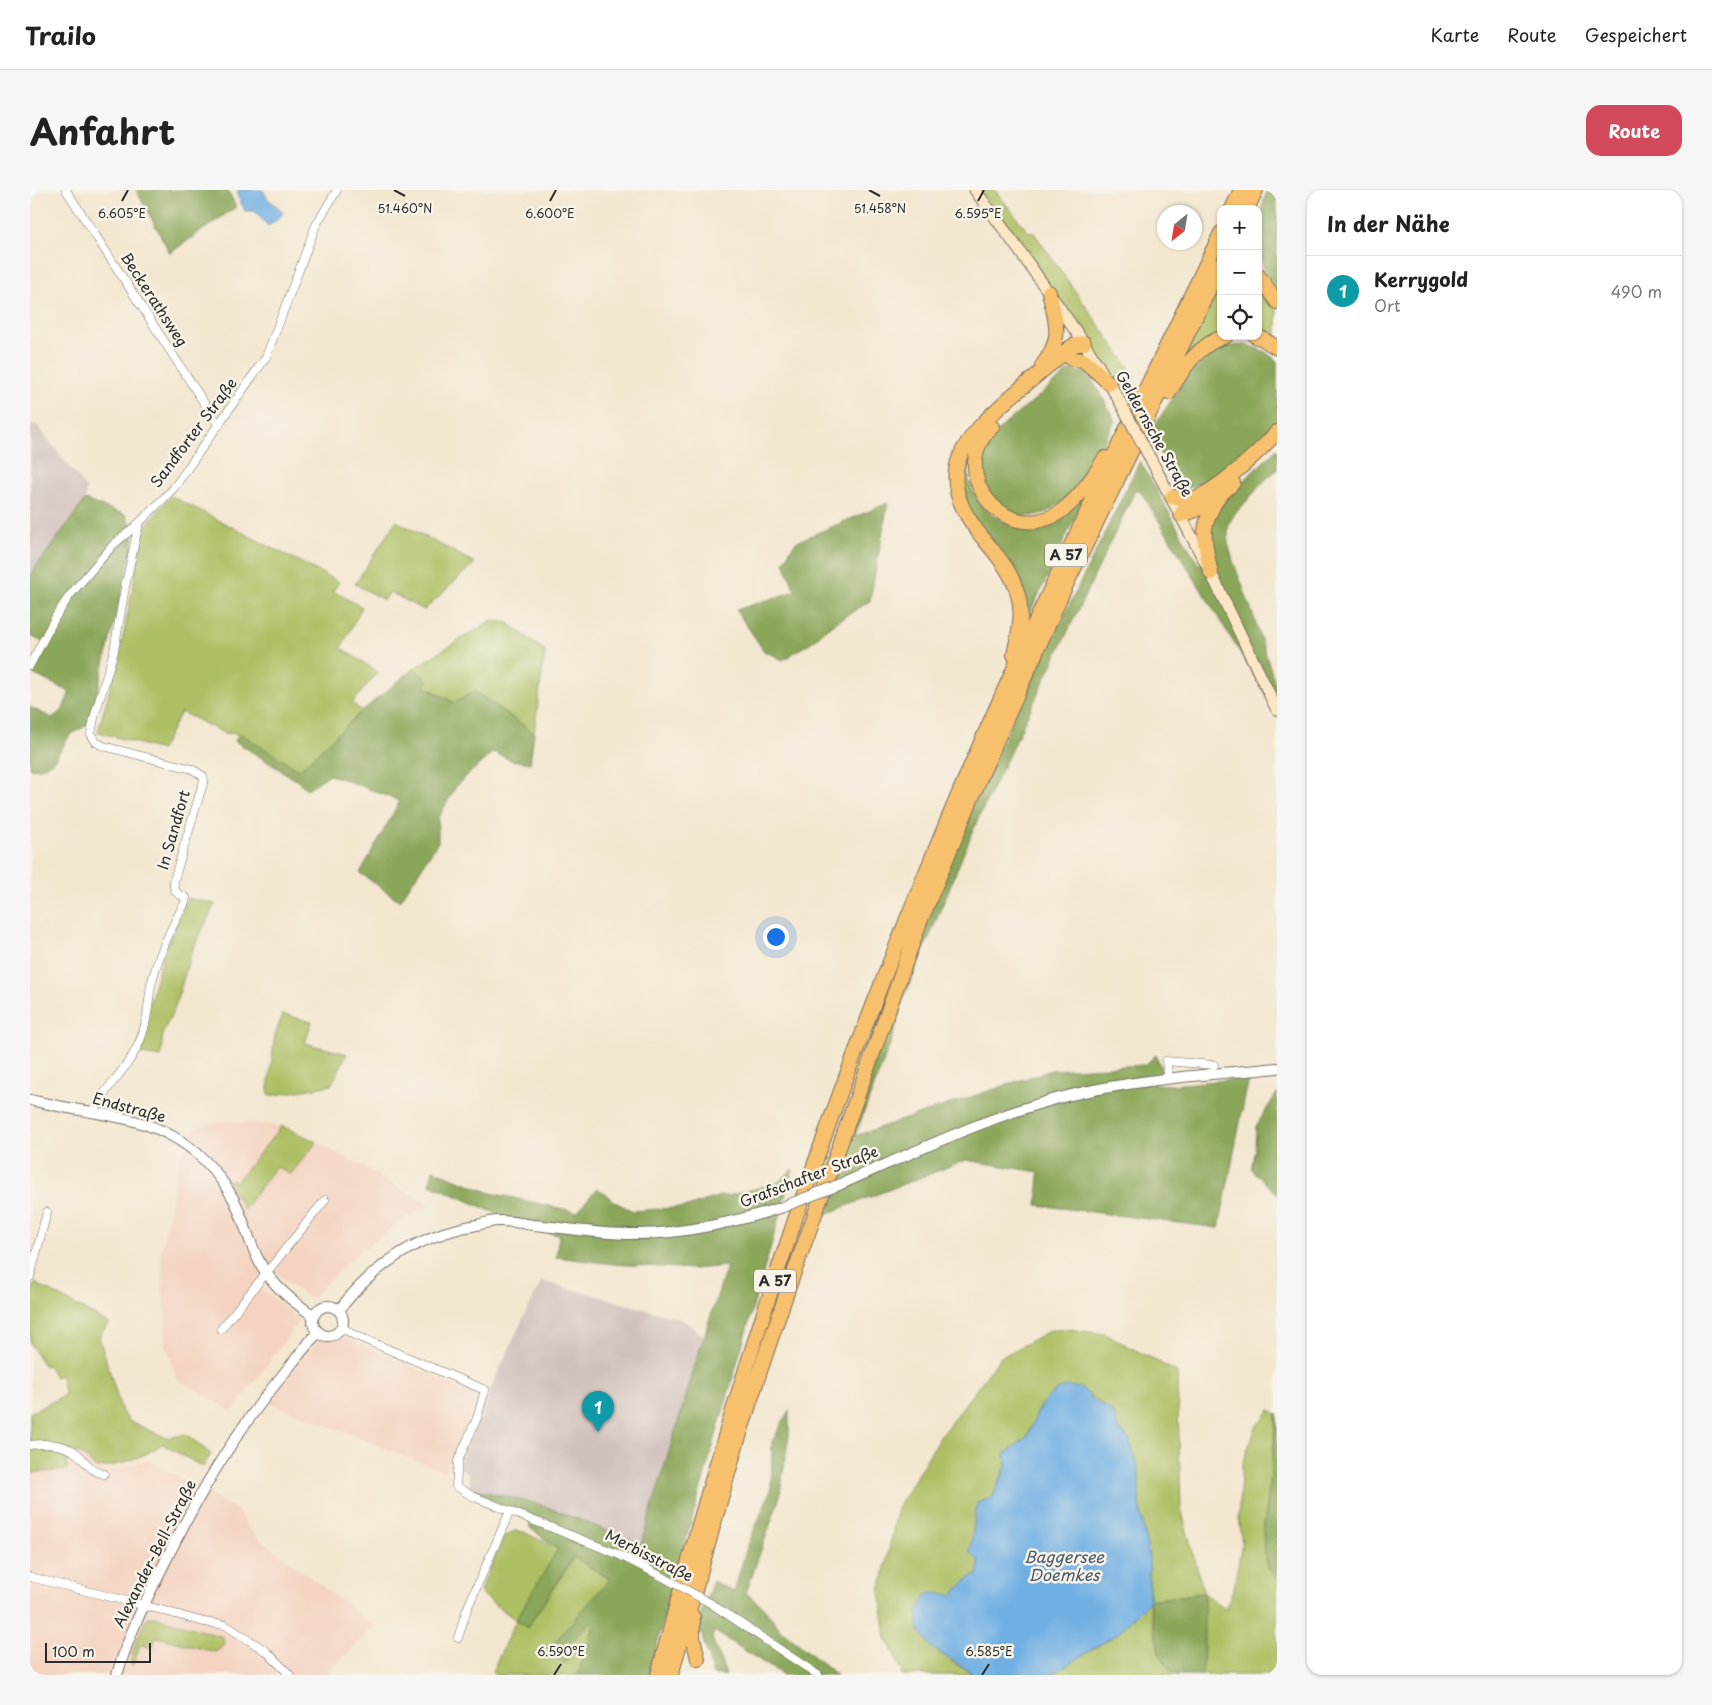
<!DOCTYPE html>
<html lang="de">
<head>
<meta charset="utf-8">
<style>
	:root { --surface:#fff; --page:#f6f6f6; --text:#222; --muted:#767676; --line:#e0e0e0; --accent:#d1495b }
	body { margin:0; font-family:"Playpen Sans",sans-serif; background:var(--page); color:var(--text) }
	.controls { position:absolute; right:15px; top:15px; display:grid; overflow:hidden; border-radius:10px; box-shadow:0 1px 4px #0004 }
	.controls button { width:45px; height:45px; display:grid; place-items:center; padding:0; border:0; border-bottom:1px solid var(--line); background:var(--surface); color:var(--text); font:25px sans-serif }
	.compass { position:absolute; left:1127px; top:15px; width:45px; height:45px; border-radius:50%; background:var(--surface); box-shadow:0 1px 4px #0004; rotate:210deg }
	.scale { position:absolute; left:15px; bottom:12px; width:106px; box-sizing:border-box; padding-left:5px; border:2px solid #2b2b2b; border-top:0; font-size:14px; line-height:18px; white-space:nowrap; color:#2b2b2b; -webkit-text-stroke:4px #f7f3e8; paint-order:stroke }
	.you { position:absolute; left:745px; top:746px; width:18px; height:18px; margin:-12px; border:4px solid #fff; border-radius:50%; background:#1a73e8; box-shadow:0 0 0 8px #1a73e833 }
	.badge { display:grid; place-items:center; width:32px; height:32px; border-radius:50%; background:var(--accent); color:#fff; font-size:16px; font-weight:700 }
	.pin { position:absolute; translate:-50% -41px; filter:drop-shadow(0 1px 2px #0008) }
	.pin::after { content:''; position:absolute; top:26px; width:18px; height:15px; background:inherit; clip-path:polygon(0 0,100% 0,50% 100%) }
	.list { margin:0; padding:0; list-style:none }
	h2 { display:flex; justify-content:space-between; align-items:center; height:65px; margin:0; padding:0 20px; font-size:21px }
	h2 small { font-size:16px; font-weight:400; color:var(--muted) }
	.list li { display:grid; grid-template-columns:32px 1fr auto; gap:15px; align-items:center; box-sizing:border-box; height:70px; padding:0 20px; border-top:1px solid var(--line) }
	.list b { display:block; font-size:19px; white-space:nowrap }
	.list p { margin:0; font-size:16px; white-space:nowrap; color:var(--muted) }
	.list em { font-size:16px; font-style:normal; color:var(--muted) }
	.icon { flex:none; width:28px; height:28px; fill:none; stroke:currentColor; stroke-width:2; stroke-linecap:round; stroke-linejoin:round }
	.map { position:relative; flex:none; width:1247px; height:1485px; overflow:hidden; border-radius:15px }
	header { display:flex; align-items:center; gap:30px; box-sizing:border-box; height:70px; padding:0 25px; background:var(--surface); border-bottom:1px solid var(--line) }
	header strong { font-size:24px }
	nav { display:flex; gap:28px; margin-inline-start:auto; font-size:18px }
	.intro { display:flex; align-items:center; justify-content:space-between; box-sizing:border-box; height:120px; padding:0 30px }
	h1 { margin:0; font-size:35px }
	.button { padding:12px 22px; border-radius:15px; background:var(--accent); color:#fff; font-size:18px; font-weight:700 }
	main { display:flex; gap:30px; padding:0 30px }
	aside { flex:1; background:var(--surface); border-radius:15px; box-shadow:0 1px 4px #0004 }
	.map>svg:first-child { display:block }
	.built { fill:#f4d3c1 }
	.industrial { fill:#d0c0bc }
	.green { fill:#adbf63; stroke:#6c7547 }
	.forest { fill:#8aa659; stroke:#5a6842 }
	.water { fill:#6fafe3; stroke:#4d6d87 }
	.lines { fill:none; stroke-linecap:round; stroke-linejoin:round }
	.minor-casing { stroke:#716c64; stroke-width:9 }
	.tertiary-casing { stroke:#716c64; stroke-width:12 }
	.secondary-casing { stroke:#716c64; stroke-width:13 }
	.motorway-casing { stroke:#716c64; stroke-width:16 }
	.minor { stroke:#fff; stroke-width:8 }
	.tertiary { stroke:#fff; stroke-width:10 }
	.secondary { stroke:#fce6c4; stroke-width:11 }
	.motorway { stroke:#f7c06c; stroke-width:14 }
	.minor-bridge-casing { stroke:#716c64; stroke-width:9; stroke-linecap:butt }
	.tertiary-bridge-casing { stroke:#716c64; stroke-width:12; stroke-linecap:butt }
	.secondary-bridge-casing { stroke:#716c64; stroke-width:13; stroke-linecap:butt }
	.minor-bridge { stroke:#fff; stroke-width:8 }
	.tertiary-bridge { stroke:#fff; stroke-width:10 }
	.secondary-bridge { stroke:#fce6c4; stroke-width:11 }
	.ticks { fill:none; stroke:#2b2b2b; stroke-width:2 }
	.labels { text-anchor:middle; stroke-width:5; stroke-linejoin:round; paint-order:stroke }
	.shield { fill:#f7f3e8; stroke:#686764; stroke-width:1 }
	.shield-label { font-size:14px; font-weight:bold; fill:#2b2b2b }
	.street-label { font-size:15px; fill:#2b2b2b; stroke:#f7f3e8 }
	.water-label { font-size:16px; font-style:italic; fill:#43596b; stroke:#f7f3e8 }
	.ticks-label { font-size:12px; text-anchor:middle; fill:#2b2b2b; stroke:#f7f3e8; stroke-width:5; stroke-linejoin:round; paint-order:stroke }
</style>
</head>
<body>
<header>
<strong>Trailo</strong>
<nav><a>Karte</a><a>Route</a><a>Gespeichert</a></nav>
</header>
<div class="intro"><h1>Anfahrt</h1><a class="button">Route</a></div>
<main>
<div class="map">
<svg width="1247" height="1485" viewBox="0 0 1247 1485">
	<rect width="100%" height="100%" fill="#f7f3e8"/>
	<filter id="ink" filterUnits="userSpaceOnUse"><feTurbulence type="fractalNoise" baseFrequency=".02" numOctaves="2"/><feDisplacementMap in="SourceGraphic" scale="10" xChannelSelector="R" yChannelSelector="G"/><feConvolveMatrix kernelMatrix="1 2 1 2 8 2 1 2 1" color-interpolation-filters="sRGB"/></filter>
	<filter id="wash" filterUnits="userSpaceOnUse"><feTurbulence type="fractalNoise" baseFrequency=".0096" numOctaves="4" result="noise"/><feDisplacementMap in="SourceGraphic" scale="20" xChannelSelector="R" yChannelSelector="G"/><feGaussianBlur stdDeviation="1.12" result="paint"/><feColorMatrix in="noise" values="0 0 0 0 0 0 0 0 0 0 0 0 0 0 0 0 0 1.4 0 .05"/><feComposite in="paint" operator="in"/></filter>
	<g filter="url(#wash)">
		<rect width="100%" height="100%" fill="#f3e6cf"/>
		<!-- built -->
		<path class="built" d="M 198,931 L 248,936 L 285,952 L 319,969 L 400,1015 L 367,1033 L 328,1063 L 280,1109 L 243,1081 L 230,1098 L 270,1130 L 202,1221 L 147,1189 L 136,1154 L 131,1064 L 150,967 L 166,936 Z
			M 317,1148 L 449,1205 L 415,1282 L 238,1212 L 288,1149 Z
			M 0,1255 L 49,1259 L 75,1282 L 117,1270 L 206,1319 L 223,1344 L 345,1436 L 296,1485 L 0,1485 Z"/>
		<!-- industrial -->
		<path class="industrial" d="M 6,234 L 56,298 L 55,310 L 0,385 L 0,237 Z
			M 512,1091 L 651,1129 L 674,1146 L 611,1354 L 512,1315 L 439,1298 L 440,1287 L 430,1276 L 432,1266 L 455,1216 L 459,1202 L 496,1122 Z"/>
		<!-- green -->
		<path class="green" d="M 949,0 L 965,0 L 998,42 L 1004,43 L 1105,186 L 1099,204 L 1083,190 Z
			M 1228,94 L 1247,120 L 1247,153 L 1228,142 Z
			M 1191,95 L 1191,144 L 1145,187 Z
			M 141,306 L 309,392 L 303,401 L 332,417 L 311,458 L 348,482 L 322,513 L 332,521 L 269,580 L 209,544 L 194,543 L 151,522 L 131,560 L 68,542 L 90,462 L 115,336 Z
			M 366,331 L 445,373 L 394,420 L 360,402 L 354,410 L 325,394 Z
			M 460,431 L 477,432 L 515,461 L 504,543 L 444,501 L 425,513 L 394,496 L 398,491 L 384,478 Z
			M 158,708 L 185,714 L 161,763 L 145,817 L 133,843 L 131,867 L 106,863 L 133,764 Z
			M 253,824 L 282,832 L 275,853 L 317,864 L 301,895 L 240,906 L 238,899 L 245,845 Z
			M 252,936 L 287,952 L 260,985 L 252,979 L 246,977 L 214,1019 L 198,992 L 201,989 L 206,992 Z
			M 5,1093 L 80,1134 L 73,1140 L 69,1147 L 92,1222 L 99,1231 L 137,1248 L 156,1244 L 181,1264 L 173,1277 L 132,1254 C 114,1267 87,1277 66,1278 L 51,1264 L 0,1253 L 0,1223 L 35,1205 L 30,1185 L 25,1187 L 18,1175 L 14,1176 L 0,1153 L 0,1107 Z
			M 1039,1139 L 1075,1144 L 1147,1182 L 1151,1319 L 1174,1403 L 1195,1419 L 1204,1398 L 1212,1352 L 1208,1328 L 1212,1274 L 1227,1235 L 1240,1220 L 1246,1224 L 1240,1294 L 1233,1342 L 1236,1374 L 1247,1389 L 1247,1481 L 1243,1485 L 1170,1485 L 1174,1403 L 1119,1410 L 1119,1369 L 1109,1312 L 1109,1281 L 1099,1249 L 1088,1237 L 1084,1223 L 1050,1198 L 1037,1197 L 1027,1200 L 1008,1221 L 997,1247 L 975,1264 L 976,1276 L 962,1308 L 949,1371 L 949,1384 L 939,1388 L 922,1405 L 922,1472 L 945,1485 L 870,1485 L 872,1481 L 856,1448 L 850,1402 L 868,1317 L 910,1247 L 970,1168 L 1021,1140 Z
			M 19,1257 C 32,1260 37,1266 37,1280 L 0,1283 L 0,1259 Z
			M 485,1341 L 494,1342 L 528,1359 L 486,1430 L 497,1438 L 544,1367 L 581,1390 L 516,1462 L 535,1473 L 539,1454 L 560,1431 L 564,1436 L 548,1485 L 465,1485 L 462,1482 L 486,1430 L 452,1405 L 450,1401 L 474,1347 Z
			M 1119,1412 L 1129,1462 L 1143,1484 L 1140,1485 L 1021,1485 L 1087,1444 Z
			M 118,1427 L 125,1427 L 193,1447 L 194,1453 L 190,1459 L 185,1462 L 127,1447 L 125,1448 L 123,1458 L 110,1455 L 103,1475 L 101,1475 C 99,1466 112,1435 118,1427 Z"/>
		<!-- forest -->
		<path class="forest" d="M 106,0 L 198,0 L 206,17 L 140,63 Z
			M 1237,0 L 1247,0 L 1247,101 C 1221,65 1225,40 1237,0 Z
			M 1219,155 L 1236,162 L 1247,171 L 1247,233 L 1227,255 L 1190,284 L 1152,301 L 1119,244 L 1156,188 L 1191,156 Z
			M 1040,180 L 1057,183 L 1072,206 L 1085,231 L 1068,263 L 1043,304 L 1015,323 L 1001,326 L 986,325 L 968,315 L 953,296 L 951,267 L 961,248 L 974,235 Z
			M 946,246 C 943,262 935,280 941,296 C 951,328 991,347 1022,333 C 1033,328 1046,314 1055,306 L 994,436 L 995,425 L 945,334 L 929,289 L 933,270 Z
			M 1247,259 L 1247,280 L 1237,288 L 1204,325 L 1198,335 L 1198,353 L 1203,371 L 1221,419 L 1247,499 L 1247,523 L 1113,305 L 1106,299 L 947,631 L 872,813 L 864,844 L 825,946 L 1021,880 L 1115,875 L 1126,865 L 1133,883 L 1107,893 L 1140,895 L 1220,888 L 1216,902 L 1189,1038 L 1007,1015 L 1009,982 L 936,970 L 796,1024 L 811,994 L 805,967 L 848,843 L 954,589 L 1110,271 L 1168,374 L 1184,371 L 1179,352 L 1180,333 L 1195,308 Z
			M 55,310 L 96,325 L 104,342 L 102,360 L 68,499 L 57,535 L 40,545 L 23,572 L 8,579 L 0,578 L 0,517 L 22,528 L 32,521 L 40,502 L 3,484 L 15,453 L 0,446 L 0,385 Z
			M 858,313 L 840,411 L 797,438 L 786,449 L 753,470 L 734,461 L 706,420 L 765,401 L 754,373 L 760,360 L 766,352 Z
			M 384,478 L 398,491 L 394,496 L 425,513 L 444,501 L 504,543 L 500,573 L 481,570 L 463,562 L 427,595 L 408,628 L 408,652 L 370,711 L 330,683 L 370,611 L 313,589 L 299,585 L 277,599 L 266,590 L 205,551 L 209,543 L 269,580 L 332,521 Z
			M 1247,903 L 1247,1004 L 1221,979 L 1225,958 L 1226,936 Z
			M 763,979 L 638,1412 L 619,1485 L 548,1485 L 564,1436 L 560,1432 L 539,1454 L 541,1465 L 535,1473 L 516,1462 L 580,1389 L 544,1367 L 497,1438 L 486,1430 L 528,1359 L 500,1338 L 499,1331 L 438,1302 L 439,1298 L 512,1315 L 611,1354 L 674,1146 L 697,1076 L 664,1079 L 583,1074 L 526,1067 L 529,1045 L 503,1040 L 400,994 L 403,980 L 461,1003 L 547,1022 L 567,998 L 587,1013 L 603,1021 L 657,1017 L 690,1006 L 697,1006 L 748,993 Z
			M 759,1220 L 759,1246 L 749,1309 L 716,1403 L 734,1418 L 750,1439 L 807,1485 L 753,1485 L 684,1441 L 682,1448 L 696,1485 L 683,1485 L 673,1450 L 669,1429 L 683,1391 L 704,1402 L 716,1360 L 741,1300 L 742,1252 Z
			M 1247,1223 L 1247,1389 L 1236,1374 L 1233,1342 L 1240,1294 Z
			M 1174,1403 L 1174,1461 L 1172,1485 L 1140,1485 L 1142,1483 L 1129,1462 L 1119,1410 Z"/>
		<!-- water -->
		<path class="water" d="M 208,0 L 233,0 L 237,8 L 252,21 L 252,25 L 240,35 L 237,35 L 225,21 L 215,21 L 208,6 Z
			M 1037,1196 L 1052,1198 L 1065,1211 L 1084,1223 L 1088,1237 L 1099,1249 L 1109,1281 L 1109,1312 L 1119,1369 L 1119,1412 L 1087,1444 L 1021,1485 L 945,1485 L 902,1458 L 889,1441 L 887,1422 L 898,1403 L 922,1405 L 939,1388 L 949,1384 L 949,1371 L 940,1363 L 947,1313 L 962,1308 L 976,1277 L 975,1264 L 997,1247 L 1008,1221 L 1017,1208 L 1027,1200 Z"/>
	</g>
	<g filter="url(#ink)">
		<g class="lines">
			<defs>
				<path id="minor" d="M 36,0 L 189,236
					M 0,475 L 26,426 L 40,405 L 83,355 L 109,333 L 143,299 L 236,167 L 286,35 L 307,0
					M 1139,889 L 1136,871 L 1184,875
					M 62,922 C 76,896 101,876 111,848 C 118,831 118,813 121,795 C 128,766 140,739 155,713 L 156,708 C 146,703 143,702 144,690 L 174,590 L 173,586 L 162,579 L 73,556 L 66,552 L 61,544 L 64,528 L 84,461 L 95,397 L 109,333
					M 0,1087 L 17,1022
					M 312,1137 L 322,1144 L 455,1200 L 447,1228 L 428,1271 L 426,1296 L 442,1306 L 585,1363 L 631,1386
					M 191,1139 L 295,1010
					M 0,1255 C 15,1253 33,1253 46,1263 C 56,1271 61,1282 74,1284
					M 0,1387 L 113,1415 L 174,1432 L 195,1435 L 236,1461 L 260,1485
					M 680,1413 L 788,1485
					M 428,1448 L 437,1419 L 480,1321"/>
				<path id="tertiary" d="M 0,910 C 19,914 37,918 56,921 C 84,926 115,931 140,945 C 167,959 189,983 204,1010 C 214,1030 219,1053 230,1073 C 243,1096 262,1111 284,1126
					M 811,994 C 885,962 958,926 1037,906 C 1105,889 1177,885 1247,878
					M283 1131a15 15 0 1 1 30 0a15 15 0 1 1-30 0Z
					M 309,1120 C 344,1075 390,1044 447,1035 C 454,1033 462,1031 469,1031 C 480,1031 492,1033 503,1035 C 538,1038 573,1045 609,1044 C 658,1043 704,1032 750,1018
					M 87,1485 C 98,1446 115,1412 133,1376 C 159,1323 188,1270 224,1222 C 242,1197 262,1174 281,1150 L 289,1142"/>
				<path id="secondary" d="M 945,0 L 989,60 L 1054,153 L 1088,208
					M 1120,268 L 1181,383 L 1247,520"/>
				<path id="motorway" d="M 1202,19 L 1211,0
					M 1217,19 L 1226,0
					M 1228,85 L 1247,112
					M 1225,146 L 1233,149 L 1247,158
					M 1041,169 L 1052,170 L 1056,172 L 1079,193
					M 1012,176 C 1034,147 1026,134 1019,102
					M 1139,203 C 1153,179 1168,154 1196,146
					M 962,237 C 917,279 969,354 1025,325 C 1044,315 1064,286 1075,268
					M 1142,307 L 1165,309
					M 1151,325 C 1160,309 1177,304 1191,293 C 1211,278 1230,261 1247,242
					M 1151,325 C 1172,320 1188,308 1203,293
					M 1181,383 C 1174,351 1169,337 1188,308
					M 984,465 C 988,445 994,425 988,405 C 983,383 966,364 952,347 C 900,283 932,250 984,204 C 999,192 1013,180 1028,168 C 1033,164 1038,158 1043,156 C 1046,154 1051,154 1054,153
					M 663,1427 L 663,1447 L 668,1469
					M 628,1485 C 704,1191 803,902 921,622 C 1004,426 1099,235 1191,43
					M 641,1485 L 705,1259 L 727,1190 L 757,1102 L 890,732 L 950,588 L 1035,397 L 1115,233 L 1191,74"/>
			</defs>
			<!-- minor casing -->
			<use href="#minor" class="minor-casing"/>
			<!-- tertiary casing -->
			<use href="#tertiary" class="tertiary-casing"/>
			<!-- secondary casing -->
			<use href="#secondary" class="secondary-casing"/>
			<!-- motorway casing -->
			<use href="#motorway" class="motorway-casing"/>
			<!-- minor -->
			<use href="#minor" class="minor"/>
			<!-- tertiary -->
			<use href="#tertiary" class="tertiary"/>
			<!-- secondary -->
			<use href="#secondary" class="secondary"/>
			<!-- motorway -->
			<use href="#motorway" class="motorway"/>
			<defs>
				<path id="minor-bridge" d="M 631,1386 L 680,1413"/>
				<path id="tertiary-bridge" d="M 750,1018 L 811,994"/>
				<path id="secondary-bridge" d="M 1088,208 L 1120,268"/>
			</defs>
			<!-- minor-bridge casing -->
			<use href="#minor-bridge" class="minor-bridge-casing"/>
			<!-- tertiary-bridge casing -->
			<use href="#tertiary-bridge" class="tertiary-bridge-casing"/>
			<!-- secondary-bridge casing -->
			<use href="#secondary-bridge" class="secondary-bridge-casing"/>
			<!-- minor-bridge -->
			<use href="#minor-bridge" class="minor-bridge"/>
			<!-- tertiary-bridge -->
			<use href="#tertiary-bridge" class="tertiary-bridge"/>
			<!-- secondary-bridge -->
			<use href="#secondary-bridge" class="secondary-bridge"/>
		</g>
	</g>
	<!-- ticks -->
	<path class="ticks" d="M 364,0 L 375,6M 839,0 L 850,6M 92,11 L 98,0M 520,11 L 526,0M 948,11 L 954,0M 524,1485 L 531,1474M 952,1485 L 959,1474"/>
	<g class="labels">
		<!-- shield labels -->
		<g class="shield">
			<rect x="1015" y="353.5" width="42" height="23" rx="4"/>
			<rect x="724" y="1079.5" width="42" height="23" rx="4"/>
		</g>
		<g class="shield-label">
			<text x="1036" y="370">A 57</text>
			<text x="745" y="1096">A 57</text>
		</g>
		<!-- street labels -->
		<g class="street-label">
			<text transform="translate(124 110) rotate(57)" y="5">Beckerathsweg</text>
			<text transform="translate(164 243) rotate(-53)" y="5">Sandforter Straße</text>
			<text transform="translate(1124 244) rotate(61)" y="5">Geldernsche Straße</text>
			<text transform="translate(144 640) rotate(-74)" y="5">In Sandfort</text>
			<text transform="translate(99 918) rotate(15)" y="5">Endstraße</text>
			<text transform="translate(779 987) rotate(-21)" y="5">Grafschafter Straße</text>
			<text transform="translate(125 1364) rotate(-63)" y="5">Alexander-Bell-Straße</text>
			<text transform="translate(619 1366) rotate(27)" y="5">Merbisstraße</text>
		</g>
		<!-- water labels -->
		<g class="water-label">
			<text x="1034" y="1373">Baggersee<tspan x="1034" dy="18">Doemkes</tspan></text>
		</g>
	</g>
	<g class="ticks-label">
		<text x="375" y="23">51.460°N</text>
		<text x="850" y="23">51.458°N</text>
		<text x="92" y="28">6.605°E</text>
		<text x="520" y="28">6.600°E</text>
		<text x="948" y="28">6.595°E</text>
		<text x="531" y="1466">6.590°E</text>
		<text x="959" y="1466">6.585°E</text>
	</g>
</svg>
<div class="controls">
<button>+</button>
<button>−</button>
<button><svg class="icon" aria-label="locate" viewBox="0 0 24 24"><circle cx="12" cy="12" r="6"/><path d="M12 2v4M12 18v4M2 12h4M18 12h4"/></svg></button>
</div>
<svg class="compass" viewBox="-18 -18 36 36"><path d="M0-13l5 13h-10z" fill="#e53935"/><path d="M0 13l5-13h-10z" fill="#767676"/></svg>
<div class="scale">100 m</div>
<div class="you"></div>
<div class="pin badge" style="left:568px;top:1242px;background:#0f9aa8">1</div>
</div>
<aside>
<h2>In der Nähe<small></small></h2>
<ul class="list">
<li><span class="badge" style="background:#0f9aa8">1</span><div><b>Kerrygold</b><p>Ort</p></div><em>490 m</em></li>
</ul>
</aside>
</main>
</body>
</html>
